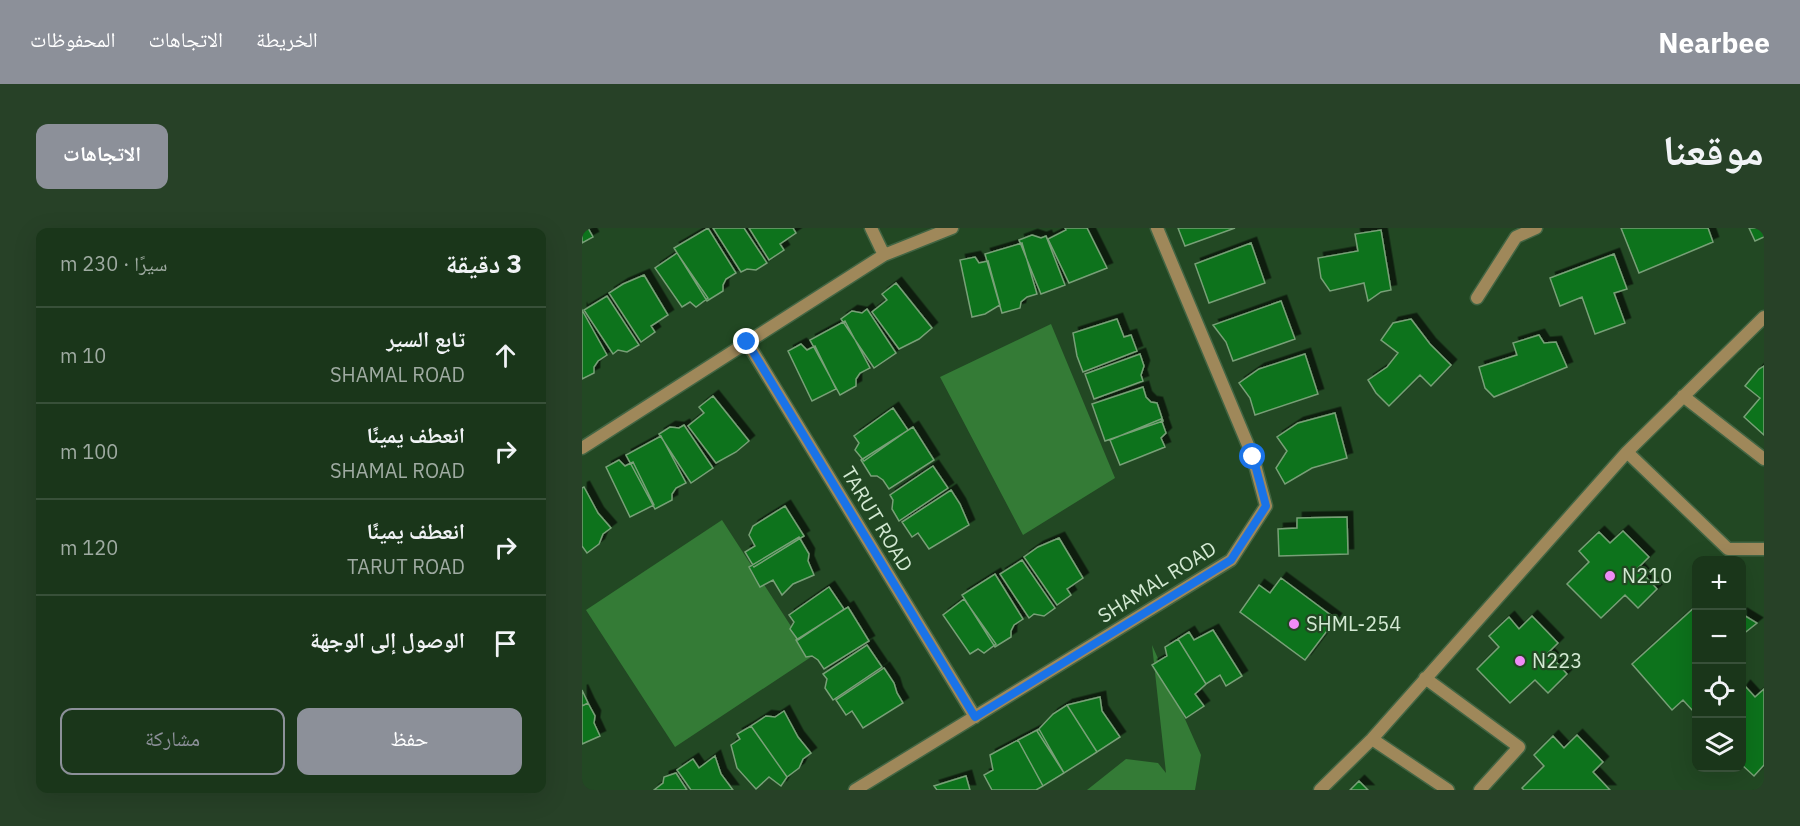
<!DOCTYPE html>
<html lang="ar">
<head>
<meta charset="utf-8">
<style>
	:root { --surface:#1a361a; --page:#274127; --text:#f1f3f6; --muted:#9faba2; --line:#385039; --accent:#8c9099 }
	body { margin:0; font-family:"IBM Plex Sans","Noto Naskh Arabic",sans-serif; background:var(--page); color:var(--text); direction:rtl }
	.controls { position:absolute; right:18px; bottom:18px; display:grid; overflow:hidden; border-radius:12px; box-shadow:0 6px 24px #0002 }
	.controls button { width:54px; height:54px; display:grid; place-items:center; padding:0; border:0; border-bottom:2px solid var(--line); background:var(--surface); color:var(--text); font:30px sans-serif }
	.stop { position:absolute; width:18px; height:18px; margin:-14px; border:4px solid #1a73e8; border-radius:50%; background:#fff }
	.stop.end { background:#1a73e8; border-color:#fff; box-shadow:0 2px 6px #0008 }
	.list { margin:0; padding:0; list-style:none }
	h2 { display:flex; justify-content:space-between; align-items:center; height:78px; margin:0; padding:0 24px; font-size:26px }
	h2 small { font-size:20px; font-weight:400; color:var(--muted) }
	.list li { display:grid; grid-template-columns:39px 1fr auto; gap:18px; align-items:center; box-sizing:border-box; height:96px; padding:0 24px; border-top:2px solid var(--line) }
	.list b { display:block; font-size:22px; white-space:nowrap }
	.list p { margin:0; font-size:20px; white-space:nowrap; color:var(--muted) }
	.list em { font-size:20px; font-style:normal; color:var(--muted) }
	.actions { display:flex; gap:12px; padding:18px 24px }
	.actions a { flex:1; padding:14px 0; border:2px solid var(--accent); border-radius:12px; text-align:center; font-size:21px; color:var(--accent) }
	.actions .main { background:var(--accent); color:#fff }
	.icon { flex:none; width:33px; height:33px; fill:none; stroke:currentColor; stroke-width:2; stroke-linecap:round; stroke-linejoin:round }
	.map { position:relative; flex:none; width:1182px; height:562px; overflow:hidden; direction:ltr; border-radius:12px }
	header { display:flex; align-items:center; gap:36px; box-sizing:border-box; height:84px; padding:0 30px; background:var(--accent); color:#fff }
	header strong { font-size:28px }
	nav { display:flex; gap:33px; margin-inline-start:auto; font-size:21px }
	.intro { display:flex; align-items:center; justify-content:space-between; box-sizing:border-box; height:144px; padding:0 36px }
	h1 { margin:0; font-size:42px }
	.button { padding:15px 27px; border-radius:12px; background:var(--accent); color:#fff; font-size:21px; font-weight:700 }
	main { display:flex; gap:36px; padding:0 36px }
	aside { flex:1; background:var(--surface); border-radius:12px; box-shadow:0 6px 24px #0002 }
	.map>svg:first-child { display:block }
	.green { fill:#347b36 }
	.building { fill:#09731a; stroke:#78a077; stroke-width:1.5; filter:url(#shadow) }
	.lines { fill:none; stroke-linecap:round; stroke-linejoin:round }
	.minor-casing { stroke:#426543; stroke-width:15 }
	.minor { stroke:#9f885a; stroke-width:12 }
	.route { stroke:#1a73e8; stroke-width:8 }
	.poi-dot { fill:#ef8bf7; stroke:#224823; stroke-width:2 }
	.labels { text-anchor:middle; stroke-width:4.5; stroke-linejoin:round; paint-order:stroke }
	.street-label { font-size:20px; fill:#d3e9d3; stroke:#224823 }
	.poi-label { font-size:20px; fill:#d3e9d3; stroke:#224823; text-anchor:start }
</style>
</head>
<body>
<header>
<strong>Nearbee</strong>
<nav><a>الخريطة</a><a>الاتجاهات</a><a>المحفوظات</a></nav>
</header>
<div class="intro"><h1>موقعنا</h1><a class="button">الاتجاهات</a></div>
<main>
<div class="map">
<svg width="1182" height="562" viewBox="0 0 1182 562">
	<defs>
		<filter id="shadow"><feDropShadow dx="5.5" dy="-5.5" stdDeviation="0" flood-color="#0009"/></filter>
	</defs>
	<rect width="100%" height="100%" fill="#224823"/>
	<!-- green -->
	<path class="green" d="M 469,96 L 533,250 L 441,307 L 358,149 Z
		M 140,292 L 229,429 L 93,519 L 4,382 Z
		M 570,417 L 619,527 L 613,562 L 505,562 L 544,531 L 576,535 L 584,545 Z"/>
	<!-- building -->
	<path class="building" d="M 0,0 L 6,0 L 11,9 L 0,15 Z
		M 126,0 L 154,45 L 144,51 L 141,57 L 141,63 L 125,73 L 92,20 Z
		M 131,0 L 162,0 L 185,35 L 174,42 L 165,41 L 159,44 Z
		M 167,0 L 211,0 L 214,5 L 198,16 L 202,22 L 187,32 Z
		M 483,0 L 505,0 L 525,40 L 487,55 L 466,11 L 484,2 Z
		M 596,0 L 653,0 L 603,18 Z
		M 1039,0 L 1126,0 L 1131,14 L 1057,45 Z
		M 1167,0 L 1182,0 L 1182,9 L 1173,13 Z
		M 799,2 L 809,62 L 799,64 L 786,73 L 782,55 L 748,63 L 739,50 L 736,30 L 776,23 L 773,6 Z
		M 450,7 L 459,10 L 464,8 L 483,57 L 459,66 L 437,12 Z
		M 440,15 L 455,66 L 445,69 L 439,74 L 438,80 L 420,85 L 403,26 Z
		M 669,15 L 683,55 L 627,75 L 613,36 Z
		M 95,25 L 126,70 L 114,79 L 108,74 L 100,79 L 73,40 Z
		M 1032,26 L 1045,61 L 1032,65 L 1043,95 L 1013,106 L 1000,69 L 978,78 L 968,50 Z
		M 393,29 L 397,35 L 406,33 L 418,77 L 403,86 L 390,89 L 378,32 Z
		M 62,47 L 86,87 L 69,98 L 73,104 L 59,114 L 27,65 L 41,56 Z
		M 314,55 L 350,100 L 337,111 L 317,121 L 290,84 L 305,72 L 300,66 Z
		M 25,68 L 57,117 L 45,124 L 36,122 L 31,126 L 2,82 Z
		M 699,73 L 713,111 L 651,133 L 644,114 L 631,97 Z
		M 285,81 L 314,125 L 292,140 L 259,91 L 270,83 L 280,85 Z
		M 0,82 L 25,127 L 16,133 L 12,139 L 12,145 L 0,151 Z
		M 535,91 L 542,109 L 549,107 L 555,123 L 501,144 L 495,128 L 491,105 Z
		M 829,91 L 848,116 L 869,137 L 849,158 L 838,147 L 807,178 L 794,165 L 786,152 L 805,139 L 816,125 L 799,112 L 811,95 Z
		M 263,93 L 288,140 L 278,145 L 274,151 L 274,158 L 258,167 L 228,112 Z
		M 957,107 L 962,115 L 974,114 L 985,139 L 912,169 L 903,160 L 897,139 L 935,127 L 931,115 Z
		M 219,116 L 225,122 L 233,118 L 254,161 L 230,173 L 206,123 Z
		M 558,126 L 562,138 L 559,147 L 561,153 L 512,171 L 503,146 Z
		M 723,126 L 736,166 L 673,187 L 668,170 L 657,155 L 677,141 Z
		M 1182,138 L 1182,207 L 1162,189 L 1178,170 L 1163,158 L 1177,141 Z
		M 561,159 L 564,169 L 569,174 L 575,175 L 581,193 L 523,213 L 510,176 Z
		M 131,168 L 167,213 L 154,224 L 134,235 L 106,198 L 122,185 L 117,179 Z
		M 311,180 L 326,202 L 282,233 L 273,222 L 277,215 L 272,208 Z
		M 753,185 L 765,230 L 730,240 L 703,256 L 694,240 L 705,223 L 695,209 L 716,195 Z
		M 579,191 L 584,205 L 579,210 L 583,219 L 538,237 L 528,212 Z
		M 102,197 L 131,240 L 109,255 L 77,206 L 88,199 L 97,200 Z
		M 331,199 L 352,232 L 307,261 L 301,252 L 295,248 L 289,248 L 279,232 Z
		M 79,208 L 104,255 L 94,260 L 90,266 L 90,272 L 73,281 L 44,227 Z
		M 37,232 L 43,238 L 51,234 L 72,277 L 48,289 L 24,239 Z
		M 351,238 L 366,260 L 317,293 L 310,281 L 311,272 L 308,267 Z
		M 2,259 L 16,285 L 29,300 L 21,306 L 17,316 L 5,325 L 0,318 L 0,260 Z
		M 369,262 L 378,276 L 387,297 L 347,321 L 336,305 L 330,309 L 320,294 Z
		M 203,278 L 222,308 L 172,339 L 163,324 L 173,318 L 167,307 L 171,298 Z
		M 765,289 L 766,326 L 697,328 L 696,301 L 715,300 L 715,290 Z
		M 1041,303 L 1067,329 L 1056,340 L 1075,361 L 1056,380 L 1043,367 L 1019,390 L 985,356 L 1007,334 L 997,323 L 1017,304 L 1028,315 Z
		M 217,309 L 227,326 L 226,333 L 232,347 L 211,356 L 200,367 L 191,352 L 178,359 L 167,339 Z
		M 477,310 L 501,350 L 485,361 L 489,367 L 475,377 L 442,329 L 456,319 Z
		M 440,332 L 473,380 L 462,388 L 452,386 L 447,390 L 418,346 Z
		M 413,346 L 441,391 L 432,397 L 429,403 L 429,409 L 413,419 L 380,367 Z
		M 699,350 L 754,391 L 723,432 L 658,384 L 677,357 L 688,365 Z
		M 247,359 L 262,381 L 216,412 L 208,401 L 212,394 L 207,387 Z
		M 382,371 L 414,416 L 402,425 L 396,421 L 388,426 L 361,387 Z
		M 1114,378 L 1114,472 L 1111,483 L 1101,472 L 1090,482 L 1050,436 Z
		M 266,379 L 287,413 L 242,441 L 236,432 L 230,428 L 224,429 L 214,412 Z
		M 1160,386 L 1175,395 L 1160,407 Z
		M 950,388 L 976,415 L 966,425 L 985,446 L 966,465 L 953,452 L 928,475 L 895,441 L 917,419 L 907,408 L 927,389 L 937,401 Z
		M 631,402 L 660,448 L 644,458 L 638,447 L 624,456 L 596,411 L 607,404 L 612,412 Z
		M 596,411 L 624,456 L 613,466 L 622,478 L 604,490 L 570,437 L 585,428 L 583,419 Z
		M 285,417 L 300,439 L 251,472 L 243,460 L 245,451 L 241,446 Z
		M 302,440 L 312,455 L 315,465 L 321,475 L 281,500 L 270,483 L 264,487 L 254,472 Z
		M 1163,458 L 1173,469 L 1182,461 L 1182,537 L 1172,548 L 1160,537 L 1160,462 Z
		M 0,462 L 6,475 L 0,478 Z
		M 518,469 L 520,483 L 538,509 L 515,524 L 485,477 Z
		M 6,475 L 13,488 L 12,495 L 18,508 L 0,516 L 0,478 Z
		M 485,477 L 515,524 L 482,545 L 455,503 L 471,486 Z
		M 202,483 L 216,509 L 229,525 L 221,531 L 217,540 L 205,549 L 169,498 L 184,488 L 193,489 Z
		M 169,498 L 205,549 L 199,558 L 187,549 L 174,561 L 155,540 L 149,517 L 158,511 L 155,506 Z
		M 457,501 L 482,545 L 461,558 L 436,512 Z
		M 995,507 L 1021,534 L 1011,544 L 1028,562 L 942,562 L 940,560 L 962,538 L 952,527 L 971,508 L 982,520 Z
		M 436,512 L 461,558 L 454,562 L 410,562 L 402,547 L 411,542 L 408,527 Z
		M 133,528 L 139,546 L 151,562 L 109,562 L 95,542 L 111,531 L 117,540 Z
		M 94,545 L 105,562 L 72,562 L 81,555 L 82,549 Z
		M 384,548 L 388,562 L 355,562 L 352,558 Z
		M 777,553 L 786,562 L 768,562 Z"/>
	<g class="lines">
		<defs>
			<path id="minor" d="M 289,0 L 302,27
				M 895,70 L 934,9 L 954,0
				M 165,114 L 393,489
				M 1101,168 L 1182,231
				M 0,220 L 302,27 L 370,0
				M 1045,224 L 1146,321 L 1182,321
				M 843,450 L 937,519 L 898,562
				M 790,511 L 866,562
				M 273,562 L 649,332 L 684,278 L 671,229 L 575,0
				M 738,562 L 790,511 L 1045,224 L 1182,89"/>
		</defs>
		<!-- minor casing -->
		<use href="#minor" class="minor-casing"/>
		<!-- minor -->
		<use href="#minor" class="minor"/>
	</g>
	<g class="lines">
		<!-- route -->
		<path class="route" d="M 165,114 L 393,489 L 649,332 L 684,278 L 671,229"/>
	</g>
	<!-- markers -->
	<g class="poi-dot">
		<circle cx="1028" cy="348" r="6"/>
		<circle cx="712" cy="396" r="6"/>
		<circle cx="938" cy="433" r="6"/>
	</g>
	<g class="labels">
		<!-- street labels -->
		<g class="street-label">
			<text transform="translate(295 291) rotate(59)" y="7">TARUT ROAD</text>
			<text transform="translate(575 354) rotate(-32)" y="7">SHAMAL ROAD</text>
		</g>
		<!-- poi labels -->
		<g class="poi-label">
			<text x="1040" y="355">N210</text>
			<text x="724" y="403">SHML-254</text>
			<text x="950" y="440">N223</text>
		</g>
	</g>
</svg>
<div class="controls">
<button>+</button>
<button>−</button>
<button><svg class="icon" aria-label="locate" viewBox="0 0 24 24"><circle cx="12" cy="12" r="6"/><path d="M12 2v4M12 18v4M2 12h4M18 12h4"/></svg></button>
<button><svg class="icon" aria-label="layers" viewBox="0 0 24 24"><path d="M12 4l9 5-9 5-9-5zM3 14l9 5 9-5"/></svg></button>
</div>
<div class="stop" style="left:671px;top:229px"></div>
<div class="stop end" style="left:165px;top:114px"></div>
</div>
<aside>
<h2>3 دقيقة<small>سيرًا · 230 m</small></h2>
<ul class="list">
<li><svg class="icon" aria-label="ahead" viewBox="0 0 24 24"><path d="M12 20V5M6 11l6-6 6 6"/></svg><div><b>تابع السير</b><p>SHAMAL ROAD</p></div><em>10 m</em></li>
<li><svg class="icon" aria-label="right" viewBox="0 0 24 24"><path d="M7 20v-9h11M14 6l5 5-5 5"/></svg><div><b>انعطف يمينًا</b><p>SHAMAL ROAD</p></div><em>100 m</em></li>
<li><svg class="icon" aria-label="right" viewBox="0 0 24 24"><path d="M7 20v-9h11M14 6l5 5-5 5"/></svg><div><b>انعطف يمينًا</b><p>TARUT ROAD</p></div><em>120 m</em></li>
<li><svg class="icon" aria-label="arrive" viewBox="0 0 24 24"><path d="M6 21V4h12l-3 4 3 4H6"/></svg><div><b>الوصول إلى الوجهة</b></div></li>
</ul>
<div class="actions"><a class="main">حفظ</a><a>مشاركة</a></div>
</aside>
</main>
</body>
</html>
